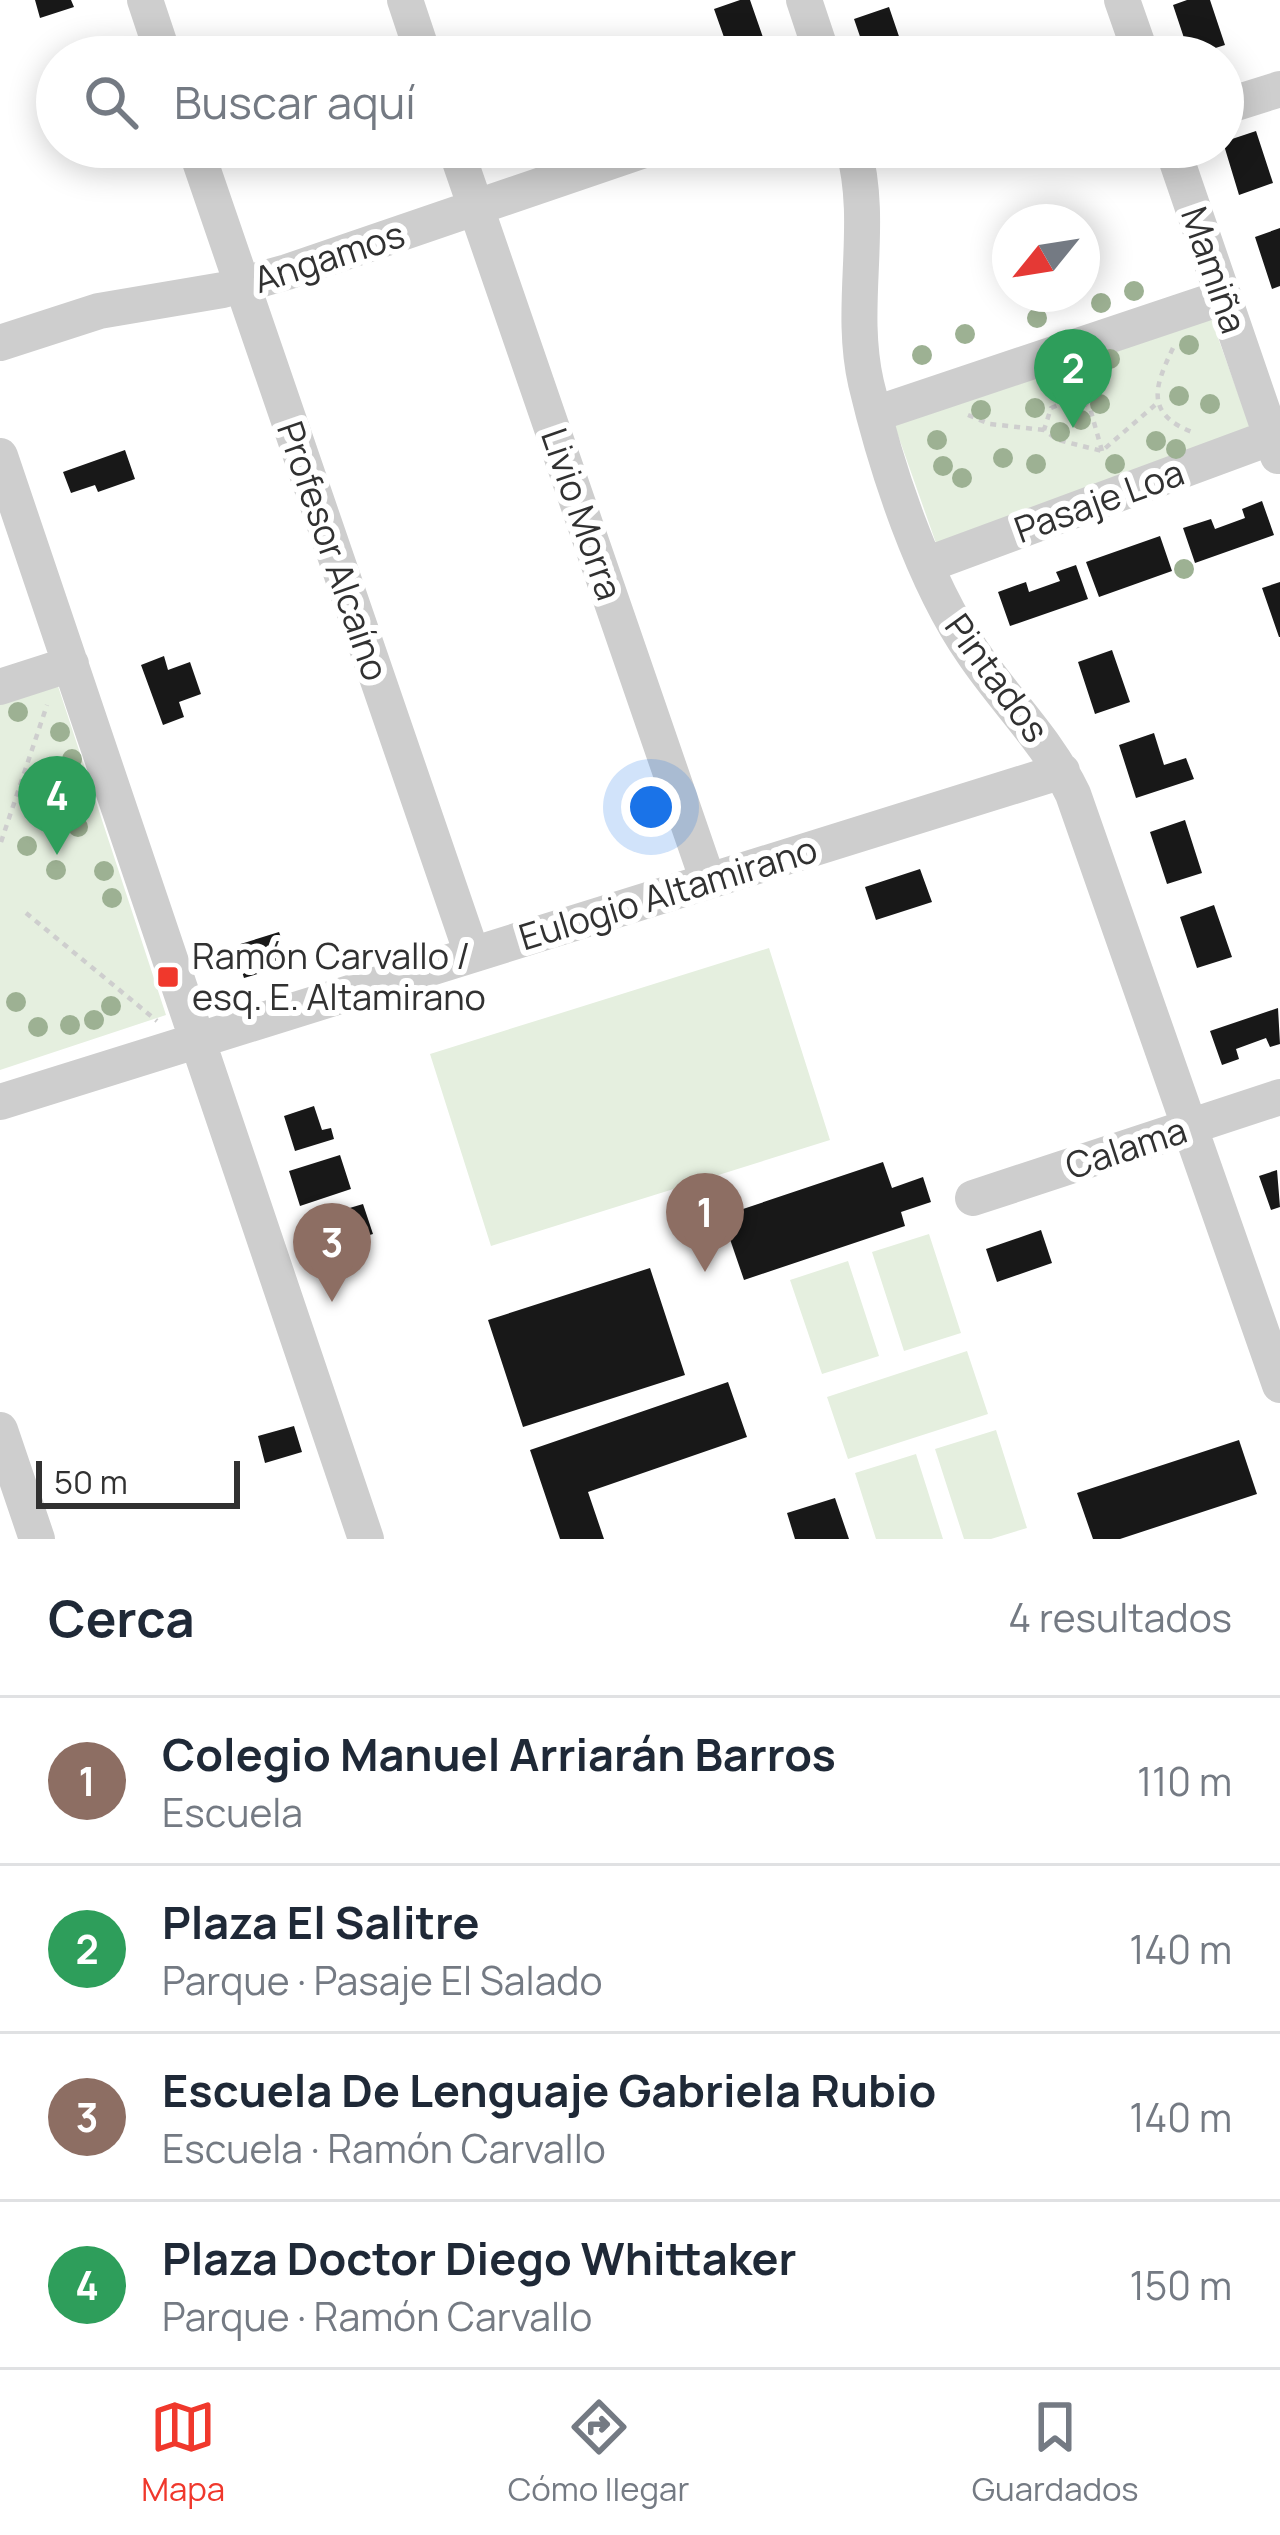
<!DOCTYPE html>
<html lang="es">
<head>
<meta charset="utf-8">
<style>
	:root { --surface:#fff; --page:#f2f2f3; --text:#1f2937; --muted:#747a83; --line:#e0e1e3; --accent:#f0382c }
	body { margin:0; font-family:Manrope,sans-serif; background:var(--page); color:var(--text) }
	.compass { position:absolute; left:992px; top:204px; width:108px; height:108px; border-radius:50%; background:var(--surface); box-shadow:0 6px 30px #0003; rotate:240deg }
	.scale { position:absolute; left:36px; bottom:30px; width:204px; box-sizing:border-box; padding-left:12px; border:6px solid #313131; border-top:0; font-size:33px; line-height:42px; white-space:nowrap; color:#313131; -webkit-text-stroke:9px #fff; paint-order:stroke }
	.you { position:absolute; left:651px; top:807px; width:42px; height:42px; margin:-30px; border:9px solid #fff; border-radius:50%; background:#1a73e8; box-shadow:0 0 0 18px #1a73e833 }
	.badge { display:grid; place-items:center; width:78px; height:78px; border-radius:50%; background:var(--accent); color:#fff; font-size:39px; font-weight:700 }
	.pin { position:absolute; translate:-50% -99px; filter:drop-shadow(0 3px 6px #0008) }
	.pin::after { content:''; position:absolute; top:63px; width:42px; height:36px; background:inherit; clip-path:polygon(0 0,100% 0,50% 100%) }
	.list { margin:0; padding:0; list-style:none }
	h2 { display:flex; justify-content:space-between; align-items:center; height:156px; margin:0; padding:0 48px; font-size:51px }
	h2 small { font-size:39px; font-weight:400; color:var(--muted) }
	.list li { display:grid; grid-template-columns:78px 1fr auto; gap:36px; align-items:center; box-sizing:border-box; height:168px; padding:0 48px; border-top:3px solid var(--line) }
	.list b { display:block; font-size:45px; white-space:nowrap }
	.list p { margin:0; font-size:39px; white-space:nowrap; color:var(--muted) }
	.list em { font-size:39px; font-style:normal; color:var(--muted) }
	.icon { flex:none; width:66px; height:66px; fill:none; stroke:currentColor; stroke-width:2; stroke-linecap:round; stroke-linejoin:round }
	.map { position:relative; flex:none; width:1280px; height:1539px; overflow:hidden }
	.search { position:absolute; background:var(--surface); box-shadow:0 6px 30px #0003; left:36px; right:36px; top:36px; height:132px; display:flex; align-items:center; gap:30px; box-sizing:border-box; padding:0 42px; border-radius:66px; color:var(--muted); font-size:45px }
	.sheet { height:828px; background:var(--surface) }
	nav { display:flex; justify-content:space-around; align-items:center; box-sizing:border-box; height:168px; border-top:3px solid var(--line); background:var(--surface); font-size:33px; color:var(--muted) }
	nav a { display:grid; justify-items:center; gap:6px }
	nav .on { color:var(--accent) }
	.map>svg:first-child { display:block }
	.green { fill:#e5efdf }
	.building { fill:#181818 }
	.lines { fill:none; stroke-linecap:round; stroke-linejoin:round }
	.path { stroke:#cecece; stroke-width:4.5; stroke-dasharray:6 6; stroke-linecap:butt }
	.minor { stroke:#cecece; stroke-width:36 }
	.tree { fill:#9db193 }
	.poi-dot { fill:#f0382c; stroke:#fff; stroke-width:4.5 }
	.labels { text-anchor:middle; stroke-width:12; stroke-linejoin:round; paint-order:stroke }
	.street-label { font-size:36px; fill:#313131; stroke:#fff }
	.poi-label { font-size:36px; fill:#313131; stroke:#fff; text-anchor:start }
</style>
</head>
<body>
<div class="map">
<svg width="1280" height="1539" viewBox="0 0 1280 1539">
	<rect width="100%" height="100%" fill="#fff"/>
	<!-- green -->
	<path class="green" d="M 1208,310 L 1253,435 L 937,546 L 893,421 Z
		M 55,677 L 166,1015 L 0,1070 L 0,695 Z
		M 769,948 L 830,1140 L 491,1246 L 430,1054 Z
		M 929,1234 L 961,1333 L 904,1351 L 872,1252 Z
		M 848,1261 L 879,1356 L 822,1374 L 790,1280 Z
		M 967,1351 L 988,1414 L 848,1459 L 827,1397 Z
		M 996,1430 L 1027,1528 L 991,1539 L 964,1539 L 935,1449 Z
		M 916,1454 L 943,1539 L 876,1539 L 855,1473 Z"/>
	<!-- building -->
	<path class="building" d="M 35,0 L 71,0 L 74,7 L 40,18 Z
		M 740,0 L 750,0 L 767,49 L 731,57 L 714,9 Z
		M 1187,0 L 1210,0 L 1225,45 L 1190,56 L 1173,5 Z
		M 889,7 L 906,57 L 867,57 L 854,19 Z
		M 1256,131 L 1273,183 L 1239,195 L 1223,142 Z
		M 1280,228 L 1280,286 L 1272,289 L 1255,237 Z
		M 125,450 L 135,479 L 98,492 L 95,485 L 71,493 L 63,472 Z
		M 1262,501 L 1274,535 L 1195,563 L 1183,528 L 1211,519 L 1215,529 L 1245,518 L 1242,509 Z
		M 1160,536 L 1172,571 L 1099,597 L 1086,562 Z
		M 1076,565 L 1088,599 L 1010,626 L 998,592 L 1026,582 L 1029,592 L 1060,581 L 1056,572 Z
		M 1280,582 L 1280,637 L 1279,637 L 1262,588 Z
		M 1112,650 L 1130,702 L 1095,714 L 1078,662 Z
		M 164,656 L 168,670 L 190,662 L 201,694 L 179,702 L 184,717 L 163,725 L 141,665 Z
		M 1154,733 L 1164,765 L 1186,758 L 1194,779 L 1136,798 L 1119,745 Z
		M 1185,820 L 1202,873 L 1167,884 L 1150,832 Z
		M 920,869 L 932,902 L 876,920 L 865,887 Z
		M 1214,905 L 1232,957 L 1197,968 L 1180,917 Z
		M 279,932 L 282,940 L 274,943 L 281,967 L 244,978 L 234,946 Z
		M 1278,1008 L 1280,1044 L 1270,1047 L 1266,1038 L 1236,1049 L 1239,1059 L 1222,1065 L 1210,1031 Z
		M 314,1106 L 322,1130 L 331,1128 L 334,1139 L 295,1151 L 284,1116 Z
		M 340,1155 L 351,1189 L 300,1206 L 289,1171 Z
		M 883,1162 L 892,1188 L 923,1177 L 931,1202 L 901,1212 L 905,1226 L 744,1280 L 722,1216 Z
		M 1277,1170 L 1280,1207 L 1271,1210 L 1259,1176 Z
		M 363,1204 L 373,1234 L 316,1251 L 306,1221 Z
		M 1041,1230 L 1052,1263 L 997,1282 L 986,1249 Z
		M 650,1268 L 685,1375 L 523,1427 L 488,1320 Z
		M 728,1382 L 747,1437 L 588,1492 L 604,1539 L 560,1539 L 530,1450 Z
		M 294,1426 L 302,1452 L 265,1463 L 258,1436 Z
		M 1239,1440 L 1257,1494 L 1120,1539 L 1093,1539 L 1077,1493 Z
		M 835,1498 L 849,1539 L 795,1539 L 787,1513 Z"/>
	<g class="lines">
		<!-- path -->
		<path class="path" d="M 1173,348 C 1155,386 1144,413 1192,432
			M 968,415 L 990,424 L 1044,430
			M 1102,451 L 1090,408 L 1077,397 L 1051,408 L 1044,430 L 1058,440 L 1102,451 L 1155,405
			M 1,842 L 47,705
			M 26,913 L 157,1021"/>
		<!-- minor -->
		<path class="minor" d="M 145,0 L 164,57
			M 405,0 L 424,57
			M 804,0 L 823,57
			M 1122,0 L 1142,57
			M 1223,107 L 1280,89
			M 195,147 L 472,954
			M 455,147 L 708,881
			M 853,147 C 875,225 848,304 866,383 C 886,468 923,581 973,653 C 1006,702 1047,740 1073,794 L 1280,1385
			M 1172,147 L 1278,456
			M 0,343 L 99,311 L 223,290 L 287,272 L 653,147
			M 875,414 L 1224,297
			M 0,456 L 366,1539
			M 926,565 L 1272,437
			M 0,687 L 71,664
			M 0,1102 L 1062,771
			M 973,1198 L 1280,1097
			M 0,1430 L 37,1539"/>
	</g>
	<!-- trees -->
	<g class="tree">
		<circle cx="1134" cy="291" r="10"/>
		<circle cx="1101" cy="303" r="10"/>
		<circle cx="1037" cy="318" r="10"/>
		<circle cx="965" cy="334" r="10"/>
		<circle cx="1189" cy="345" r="10"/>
		<circle cx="922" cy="355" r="10"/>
		<circle cx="1110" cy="359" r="10"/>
		<circle cx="1068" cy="381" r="10"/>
		<circle cx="1179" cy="396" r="10"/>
		<circle cx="1100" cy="404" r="10"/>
		<circle cx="1210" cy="404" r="10"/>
		<circle cx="1035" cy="408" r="10"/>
		<circle cx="981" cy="410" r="10"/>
		<circle cx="1081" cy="420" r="10"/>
		<circle cx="1060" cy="432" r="10"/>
		<circle cx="937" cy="440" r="10"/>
		<circle cx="1156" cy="441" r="10"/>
		<circle cx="1176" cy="449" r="10"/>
		<circle cx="1003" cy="458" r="10"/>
		<circle cx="1036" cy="464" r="10"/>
		<circle cx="1115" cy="464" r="10"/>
		<circle cx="943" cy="466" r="10"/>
		<circle cx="962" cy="478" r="10"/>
		<circle cx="1184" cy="569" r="10"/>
		<circle cx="18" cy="712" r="10"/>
		<circle cx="60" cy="732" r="10"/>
		<circle cx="72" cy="759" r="10"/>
		<circle cx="81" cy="793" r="10"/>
		<circle cx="78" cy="827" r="10"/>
		<circle cx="27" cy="846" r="10"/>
		<circle cx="56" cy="870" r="10"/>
		<circle cx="104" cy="871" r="10"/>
		<circle cx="112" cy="898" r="10"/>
		<circle cx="16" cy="1002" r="10"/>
		<circle cx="111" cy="1006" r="10"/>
		<circle cx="94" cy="1020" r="10"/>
		<circle cx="70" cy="1025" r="10"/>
		<circle cx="38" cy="1027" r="10"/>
	</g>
	<!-- markers -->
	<rect class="poi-dot" x="156" y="965" width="24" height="24" rx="6"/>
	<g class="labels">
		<!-- street labels -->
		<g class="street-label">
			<text transform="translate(329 257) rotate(-18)" y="13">Angamos</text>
			<text transform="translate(1214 270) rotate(71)" y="13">Mamiña</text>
			<text transform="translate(1099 501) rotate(-20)" y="13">Pasaje Loa</text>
			<text transform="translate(582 514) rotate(71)" y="13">Livio Morra</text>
			<text transform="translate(333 551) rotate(71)" y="13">Profesor Alcaíno</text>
			<text transform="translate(997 678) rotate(54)" y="13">Pintados</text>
			<text transform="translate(668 893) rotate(-17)" y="13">Eulogio Altamirano</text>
			<text transform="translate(1126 1148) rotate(-18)" y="13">Calama</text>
		</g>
		<!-- poi labels -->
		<g class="poi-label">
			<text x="192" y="969">Ramón Carvallo /<tspan x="192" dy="41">esq. E. Altamirano</tspan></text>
		</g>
	</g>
</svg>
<svg class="compass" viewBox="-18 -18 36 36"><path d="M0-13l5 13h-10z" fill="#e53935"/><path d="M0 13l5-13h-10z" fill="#747a83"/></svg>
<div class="scale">50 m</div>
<div class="you"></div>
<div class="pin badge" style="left:705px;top:1272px;background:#8d6e63">1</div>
<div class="pin badge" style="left:1073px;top:428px;background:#2e9e5b">2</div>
<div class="pin badge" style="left:332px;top:1302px;background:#8d6e63">3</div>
<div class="pin badge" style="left:57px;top:855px;background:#2e9e5b">4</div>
<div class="search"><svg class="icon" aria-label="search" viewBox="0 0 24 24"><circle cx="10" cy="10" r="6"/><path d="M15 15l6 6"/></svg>Buscar aquí</div>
</div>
<section class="sheet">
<h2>Cerca<small>4 resultados</small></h2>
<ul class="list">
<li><span class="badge" style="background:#8d6e63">1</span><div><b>Colegio Manuel Arriarán Barros</b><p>Escuela</p></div><em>110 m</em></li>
<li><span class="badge" style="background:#2e9e5b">2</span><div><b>Plaza El Salitre</b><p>Parque · Pasaje El Salado</p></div><em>140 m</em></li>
<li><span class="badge" style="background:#8d6e63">3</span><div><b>Escuela De Lenguaje Gabriela Rubio</b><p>Escuela · Ramón Carvallo</p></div><em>140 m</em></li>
<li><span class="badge" style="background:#2e9e5b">4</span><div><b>Plaza Doctor Diego Whittaker</b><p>Parque · Ramón Carvallo</p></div><em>150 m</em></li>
</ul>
</section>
<nav>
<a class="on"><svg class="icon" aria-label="map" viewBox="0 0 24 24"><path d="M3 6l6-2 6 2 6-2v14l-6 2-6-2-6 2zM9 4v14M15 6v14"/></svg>Mapa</a>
<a><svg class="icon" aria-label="directions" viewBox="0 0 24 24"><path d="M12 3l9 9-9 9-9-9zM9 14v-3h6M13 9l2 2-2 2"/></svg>Cómo llegar</a>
<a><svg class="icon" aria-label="saved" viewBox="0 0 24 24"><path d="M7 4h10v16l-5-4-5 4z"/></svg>Guardados</a>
</nav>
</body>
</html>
